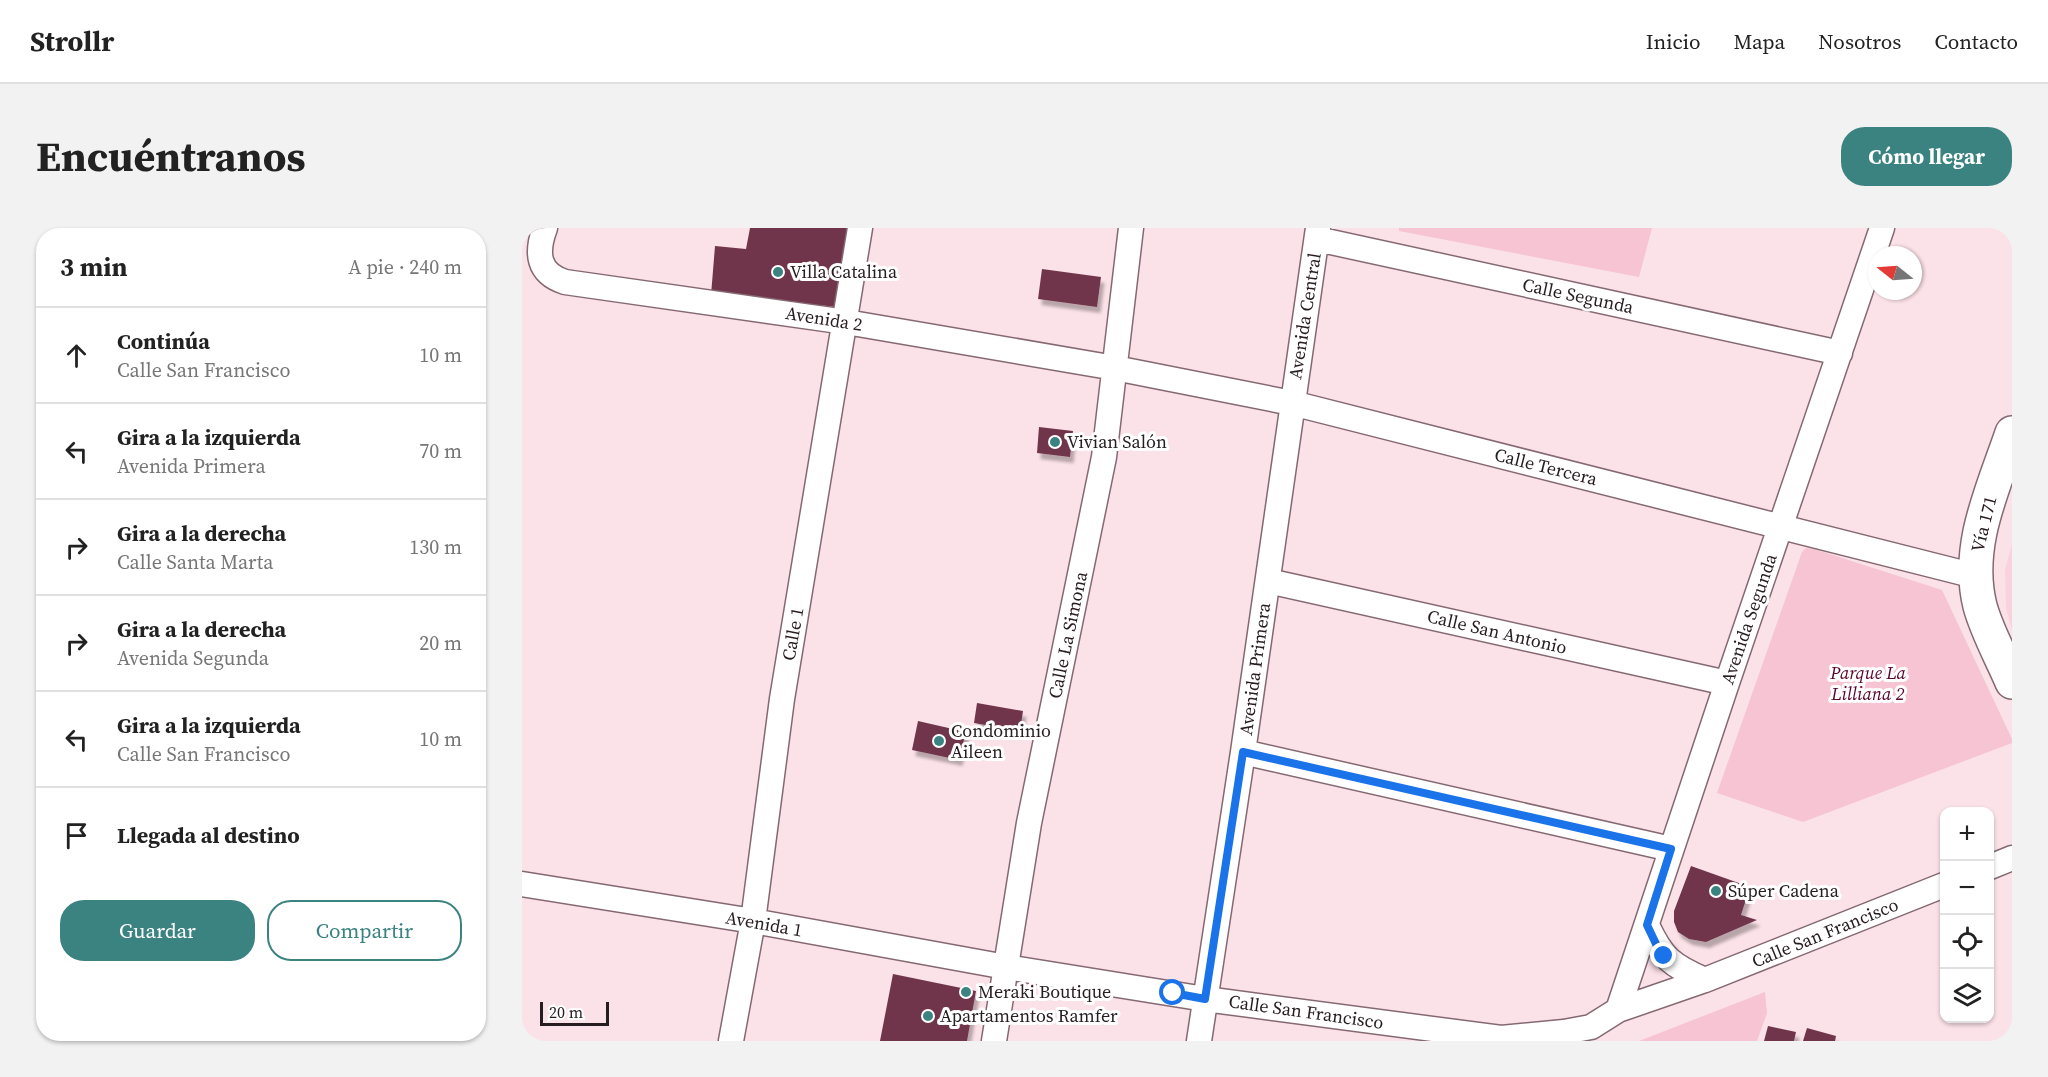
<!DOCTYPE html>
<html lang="es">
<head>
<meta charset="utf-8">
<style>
	:root { --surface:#fff; --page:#f2f2f2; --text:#222; --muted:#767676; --line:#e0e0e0; --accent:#3b8381 }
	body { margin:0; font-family:"Source Serif 4",serif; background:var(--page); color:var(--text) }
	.controls { position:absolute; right:18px; bottom:18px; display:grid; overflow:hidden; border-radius:12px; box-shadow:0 2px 4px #0004 }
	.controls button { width:54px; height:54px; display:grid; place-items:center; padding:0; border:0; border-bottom:2px solid var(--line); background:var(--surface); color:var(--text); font:30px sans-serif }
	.compass { position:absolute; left:1346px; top:18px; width:54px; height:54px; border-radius:50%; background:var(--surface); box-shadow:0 2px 4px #0004; rotate:287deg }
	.scale { position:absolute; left:18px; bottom:15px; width:69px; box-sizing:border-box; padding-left:6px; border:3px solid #271c1f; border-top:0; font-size:16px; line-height:21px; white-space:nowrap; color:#271c1f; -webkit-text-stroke:4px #fff; paint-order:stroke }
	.stop { position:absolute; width:18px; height:18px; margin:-14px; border:4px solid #1a73e8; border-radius:50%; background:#fff }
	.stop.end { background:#1a73e8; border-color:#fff; box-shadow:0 2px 6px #0008 }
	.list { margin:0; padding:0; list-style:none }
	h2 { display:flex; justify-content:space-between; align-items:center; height:78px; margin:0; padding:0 24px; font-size:26px }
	h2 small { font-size:20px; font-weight:400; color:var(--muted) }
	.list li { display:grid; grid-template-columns:39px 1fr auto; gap:18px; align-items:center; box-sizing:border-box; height:96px; padding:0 24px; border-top:2px solid var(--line) }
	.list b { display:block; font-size:22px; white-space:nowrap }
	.list p { margin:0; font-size:20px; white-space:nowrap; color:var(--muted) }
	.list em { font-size:20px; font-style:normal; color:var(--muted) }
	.actions { display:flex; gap:12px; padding:18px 24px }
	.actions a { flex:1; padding:14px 0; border:2px solid var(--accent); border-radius:24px; text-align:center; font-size:21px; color:var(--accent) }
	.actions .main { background:var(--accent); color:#fff }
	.icon { flex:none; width:33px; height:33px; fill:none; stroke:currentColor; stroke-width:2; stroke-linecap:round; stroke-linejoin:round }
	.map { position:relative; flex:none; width:1490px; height:813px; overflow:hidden; border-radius:24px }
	header { display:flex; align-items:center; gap:36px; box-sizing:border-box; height:84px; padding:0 30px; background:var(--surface); border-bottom:2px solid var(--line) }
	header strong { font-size:28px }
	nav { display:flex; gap:33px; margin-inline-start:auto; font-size:21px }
	.intro { display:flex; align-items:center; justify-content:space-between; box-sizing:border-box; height:144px; padding:0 36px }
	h1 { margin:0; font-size:42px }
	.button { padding:15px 27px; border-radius:24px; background:var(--accent); color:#fff; font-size:21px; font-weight:700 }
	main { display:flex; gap:36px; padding:0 36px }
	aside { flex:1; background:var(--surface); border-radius:24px; box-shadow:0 2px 4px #0004 }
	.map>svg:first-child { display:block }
	.built { fill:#fad2de }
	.green { fill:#f6c4d3 }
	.building { fill:#71364b; filter:url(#shadow) }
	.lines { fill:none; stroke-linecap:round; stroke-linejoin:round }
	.street-casing { stroke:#856972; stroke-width:27 }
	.secondary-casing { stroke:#856972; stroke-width:36 }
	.street { stroke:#fff; stroke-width:24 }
	.secondary { stroke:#fff; stroke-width:33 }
	.route { stroke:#1a73e8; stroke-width:8 }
	.poi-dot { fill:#3b8381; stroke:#fff; stroke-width:2 }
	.labels { text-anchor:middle; stroke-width:6; stroke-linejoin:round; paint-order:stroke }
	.poi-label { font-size:18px; fill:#271c1f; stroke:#fff; text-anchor:start }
	.street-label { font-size:18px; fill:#271c1f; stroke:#fff }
	.park-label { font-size:18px; font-style:italic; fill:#58062e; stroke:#fff }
</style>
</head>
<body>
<header>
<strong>Strollr</strong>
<nav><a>Inicio</a><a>Mapa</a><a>Nosotros</a><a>Contacto</a></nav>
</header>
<div class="intro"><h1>Encuéntranos</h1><a class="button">Cómo llegar</a></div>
<main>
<aside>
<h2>3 min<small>A pie · 240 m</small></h2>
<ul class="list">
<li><svg class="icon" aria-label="ahead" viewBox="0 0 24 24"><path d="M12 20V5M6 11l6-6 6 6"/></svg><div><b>Continúa</b><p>Calle San Francisco</p></div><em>10 m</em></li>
<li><svg class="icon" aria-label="left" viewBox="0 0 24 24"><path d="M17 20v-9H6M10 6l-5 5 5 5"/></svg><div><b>Gira a la izquierda</b><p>Avenida Primera</p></div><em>70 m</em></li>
<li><svg class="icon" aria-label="right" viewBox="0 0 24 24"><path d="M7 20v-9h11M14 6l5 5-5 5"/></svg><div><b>Gira a la derecha</b><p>Calle Santa Marta</p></div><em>130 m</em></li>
<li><svg class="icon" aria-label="right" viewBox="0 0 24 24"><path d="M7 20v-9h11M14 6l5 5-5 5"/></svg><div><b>Gira a la derecha</b><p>Avenida Segunda</p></div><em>20 m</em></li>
<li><svg class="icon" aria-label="left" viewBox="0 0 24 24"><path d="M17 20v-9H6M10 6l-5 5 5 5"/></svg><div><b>Gira a la izquierda</b><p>Calle San Francisco</p></div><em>10 m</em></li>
<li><svg class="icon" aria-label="arrive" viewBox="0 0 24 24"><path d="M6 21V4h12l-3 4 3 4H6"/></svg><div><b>Llegada al destino</b></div></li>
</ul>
<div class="actions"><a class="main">Guardar</a><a>Compartir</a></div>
</aside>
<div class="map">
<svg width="1490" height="813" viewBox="0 0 1490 813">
	<defs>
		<filter id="shadow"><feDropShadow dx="3.5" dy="6" stdDeviation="1.5" flood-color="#0004"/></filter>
	</defs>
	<rect width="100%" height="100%" fill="#fbe1e8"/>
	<!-- built -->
	<path class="built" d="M 1490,316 L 1490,402 L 1484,380 L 1483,341 Z"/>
	<!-- green -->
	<path class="green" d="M 877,0 L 1130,0 L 1117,49 L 877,3 Z
		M 1284,320 L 1292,321 L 1420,362 L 1490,511 L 1490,515 L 1281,594 L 1195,565 L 1280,324 Z
		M 1243,764 L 1245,785 L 1235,813 L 1117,813 Z"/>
	<!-- building -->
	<path class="building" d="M 228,0 L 329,0 L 316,79 L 189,67 L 193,18 L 224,21 Z
		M 520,41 L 579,49 L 575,79 L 516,71 Z
		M 517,199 L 551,203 L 548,229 L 515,225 Z
		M 455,475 L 501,483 L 498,503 L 452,495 Z
		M 396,493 L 444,504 L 437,532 L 390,522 Z
		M 1169,638 L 1228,659 L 1219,687 L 1235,692 L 1184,714 L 1167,711 L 1156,704 L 1152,694 L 1152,683 Z
		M 371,746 L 454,763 L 445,813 L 358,813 Z
		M 1246,798 L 1274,804 L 1272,813 L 1242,813 Z
		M 1285,800 L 1314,808 L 1313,813 L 1281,813 Z"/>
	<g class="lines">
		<defs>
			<path id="street" d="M 23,0 C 14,24 15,45 43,54 L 324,94 L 593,140 L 770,175 L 1453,348
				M 795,11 L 1318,125
				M 746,353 L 1205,455
				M 721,524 L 1149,621
				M 1468,639 L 1490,630
				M 0,656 L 231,693 L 484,739 L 683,771 L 979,810 L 1042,804 L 1069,799 L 1096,782 L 1183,752 L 1422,657
				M 1125,697 C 1140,730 1150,738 1183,752
				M 1096,782 L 1205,455 L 1360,0
				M 209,813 L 231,693 L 260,471 L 338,0
				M 472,813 L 507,595 L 582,229 L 609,0
				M 677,813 L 721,524 L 796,0"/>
			<path id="secondary" d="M 1490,205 C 1471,261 1443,318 1458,378 C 1465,404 1480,430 1490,454"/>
		</defs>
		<!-- street casing -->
		<use href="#street" class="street-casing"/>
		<!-- secondary casing -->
		<use href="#secondary" class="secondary-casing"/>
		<!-- street -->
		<use href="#street" class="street"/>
		<!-- secondary -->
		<use href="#secondary" class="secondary"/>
	</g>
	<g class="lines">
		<!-- route -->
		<path class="route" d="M 651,765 L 683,771 L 721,524 L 1149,621 L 1125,697 L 1135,718 L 1142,728"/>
	</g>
	<!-- markers -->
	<g class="poi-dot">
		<circle cx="256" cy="44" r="6"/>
		<circle cx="533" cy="214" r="6"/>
		<circle cx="417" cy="513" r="6"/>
		<circle cx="1194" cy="663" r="6"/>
		<circle cx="444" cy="764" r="6"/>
		<circle cx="406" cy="788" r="6"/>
	</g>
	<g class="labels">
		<!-- poi labels -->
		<g class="poi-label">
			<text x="268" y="50">Villa Catalina</text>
			<text x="545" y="220">Vivian Salón</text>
			<text x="429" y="509">Condominio<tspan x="429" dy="21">Aileen</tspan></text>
			<text x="1206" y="669">Súper Cadena</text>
			<text x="456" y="770">Meraki Boutique</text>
			<text x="418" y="794">Apartamentos Ramfer</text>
		</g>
		<!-- street labels -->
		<g class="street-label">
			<text transform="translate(1056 68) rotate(12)" y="6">Calle Segunda</text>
			<text transform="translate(783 88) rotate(-81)" y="6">Avenida Central</text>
			<text transform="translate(302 91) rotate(9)" y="6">Avenida 2</text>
			<text transform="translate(1024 239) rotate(14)" y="6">Calle Tercera</text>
			<text transform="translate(1462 296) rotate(-76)" y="6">Vía 171</text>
			<text transform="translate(1227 391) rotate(-71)" y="6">Avenida Segunda</text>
			<text transform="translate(975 404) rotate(13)" y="6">Calle San Antonio</text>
			<text transform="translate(271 406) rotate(-80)" y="6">Calle 1</text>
			<text transform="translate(546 407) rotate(-78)" y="6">Calle La Simona</text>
			<text transform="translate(733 441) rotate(-82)" y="6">Avenida Primera</text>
			<text transform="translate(242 696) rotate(10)" y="6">Avenida 1</text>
			<text transform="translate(1303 705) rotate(-22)" y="6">Calle San Francisco</text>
			<text transform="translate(784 784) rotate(8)" y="6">Calle San Francisco</text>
		</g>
		<!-- park labels -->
		<g class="park-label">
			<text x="1346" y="451">Parque La<tspan x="1346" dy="21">Lilliana 2</tspan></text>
		</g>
	</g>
</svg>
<div class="controls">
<button>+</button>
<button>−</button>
<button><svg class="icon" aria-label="locate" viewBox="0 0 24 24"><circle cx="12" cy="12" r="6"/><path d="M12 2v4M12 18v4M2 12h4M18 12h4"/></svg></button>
<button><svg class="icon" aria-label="layers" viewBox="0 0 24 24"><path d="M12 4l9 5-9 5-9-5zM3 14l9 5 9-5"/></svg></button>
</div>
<svg class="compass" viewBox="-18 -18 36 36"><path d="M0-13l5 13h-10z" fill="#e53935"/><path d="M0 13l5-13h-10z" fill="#767676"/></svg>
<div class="scale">20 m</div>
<div class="stop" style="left:651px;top:765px"></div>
<div class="stop end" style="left:1142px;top:728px"></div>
</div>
</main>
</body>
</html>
